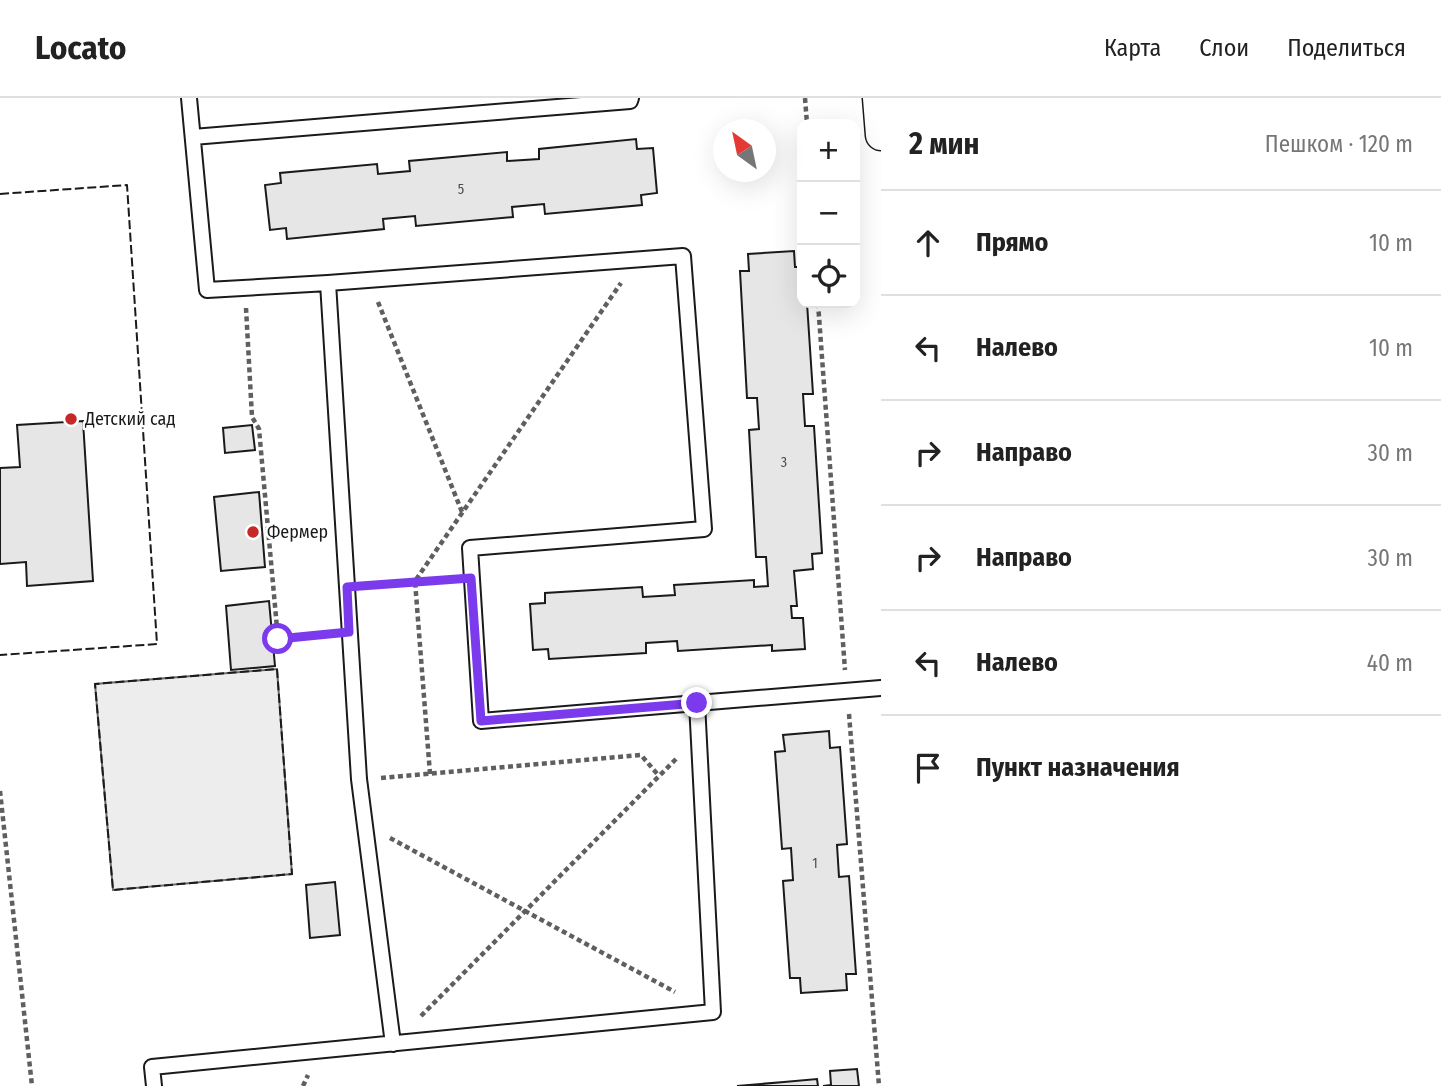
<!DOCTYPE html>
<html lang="ru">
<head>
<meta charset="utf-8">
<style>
	:root { --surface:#fff; --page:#f6f6f6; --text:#222; --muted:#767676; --line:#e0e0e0 }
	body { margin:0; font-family:"Fira Sans Condensed",sans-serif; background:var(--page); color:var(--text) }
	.controls { position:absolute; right:21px; top:21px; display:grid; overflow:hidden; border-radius:14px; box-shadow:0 7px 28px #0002 }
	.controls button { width:63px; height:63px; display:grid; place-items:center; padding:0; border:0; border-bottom:2px solid var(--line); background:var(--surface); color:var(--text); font:35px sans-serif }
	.compass { position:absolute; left:713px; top:21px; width:63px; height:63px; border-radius:50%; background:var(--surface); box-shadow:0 7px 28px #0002; rotate:327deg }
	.stop { position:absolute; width:21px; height:21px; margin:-16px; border:5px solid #7c3aed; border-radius:50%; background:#fff }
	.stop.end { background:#7c3aed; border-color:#fff; box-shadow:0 2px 7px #0008 }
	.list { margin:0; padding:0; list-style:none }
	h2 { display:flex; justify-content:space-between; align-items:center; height:91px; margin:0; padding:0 28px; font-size:30px }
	h2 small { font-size:23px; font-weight:400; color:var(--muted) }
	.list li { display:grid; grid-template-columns:46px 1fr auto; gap:21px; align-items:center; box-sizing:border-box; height:105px; padding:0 28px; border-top:2px solid var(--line) }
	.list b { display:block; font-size:26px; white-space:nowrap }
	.list em { font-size:23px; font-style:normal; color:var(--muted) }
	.icon { flex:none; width:38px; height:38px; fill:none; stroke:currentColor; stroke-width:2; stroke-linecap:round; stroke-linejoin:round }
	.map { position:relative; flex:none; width:881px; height:988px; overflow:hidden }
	header { display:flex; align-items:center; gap:42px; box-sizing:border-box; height:98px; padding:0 35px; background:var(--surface); border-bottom:2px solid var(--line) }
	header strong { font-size:33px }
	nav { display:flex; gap:38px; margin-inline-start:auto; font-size:24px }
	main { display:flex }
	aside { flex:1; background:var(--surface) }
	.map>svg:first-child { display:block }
	.parking { fill:#ededed; stroke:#6a6a6a; stroke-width:2 }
	.building { fill:#e6e6e6; stroke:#1a1a1a; stroke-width:2 }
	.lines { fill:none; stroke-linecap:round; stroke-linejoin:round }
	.service-casing { stroke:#1a1a1a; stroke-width:18 }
	.minor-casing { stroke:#1a1a1a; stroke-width:33 }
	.path { stroke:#5f5f5f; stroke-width:4.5; stroke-dasharray:5 3.5; stroke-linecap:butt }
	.service { stroke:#fff; stroke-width:14 }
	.minor { stroke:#fff; stroke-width:30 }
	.fence { stroke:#1a1a1a; stroke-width:2; stroke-dasharray:9 3.5; stroke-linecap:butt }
	.route { stroke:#7c3aed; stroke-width:9 }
	.poi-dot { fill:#c62828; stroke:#fff; stroke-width:2.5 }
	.labels { text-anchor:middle; stroke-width:5; stroke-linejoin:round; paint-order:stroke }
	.number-label { font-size:14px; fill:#4d4d4d }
	.poi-label { font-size:18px; fill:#1a1a1a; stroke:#fff; text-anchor:start }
</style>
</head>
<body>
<header>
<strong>Locato</strong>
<nav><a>Карта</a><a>Слои</a><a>Поделиться</a></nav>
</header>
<main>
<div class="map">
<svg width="881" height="988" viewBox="0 0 881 988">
	<rect width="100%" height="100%" fill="#fff"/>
	<!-- parking -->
	<path class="parking" d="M 277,571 L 292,776 L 113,792 L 95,586 Z"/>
	<!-- building -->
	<path class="building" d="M 636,41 L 637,51 L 653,50 L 657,95 L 641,97 L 642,107 L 545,116 L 544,106 L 512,109 L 513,119 L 416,128 L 415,118 L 383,121 L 384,131 L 287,141 L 286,130 L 270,132 L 265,87 L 281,85 L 280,75 L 377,66 L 378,76 L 410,73 L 409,63 L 507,54 L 507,63 L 539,61 L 539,51 Z
		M 794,153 L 795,169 L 802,169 L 802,205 L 807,205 L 813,296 L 803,296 L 805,328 L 814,328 L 822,455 L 812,456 L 813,471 L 794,473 L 797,508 L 791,508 L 792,520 L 803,520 L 805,551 L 772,553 L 772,547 L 678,553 L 677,543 L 646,545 L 646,555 L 549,561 L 548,551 L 533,552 L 530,506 L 545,505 L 545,495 L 642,489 L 643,499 L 675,497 L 674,487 L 754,482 L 754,489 L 768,488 L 766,459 L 756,459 L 749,332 L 759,331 L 757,300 L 747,300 L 740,173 L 749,173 L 748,156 Z
		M 83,323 L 93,483 L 27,488 L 26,464 L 0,466 L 0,370 L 20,369 L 17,327 Z
		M 252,327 L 255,352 L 225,355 L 223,330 Z
		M 259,394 L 265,469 L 221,473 L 214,399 Z
		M 269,503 L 275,568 L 231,572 L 226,508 Z
		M 829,633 L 830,650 L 840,649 L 847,746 L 837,747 L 839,779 L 849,778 L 856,876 L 846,876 L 847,892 L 801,895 L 800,880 L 790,880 L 783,783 L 793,782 L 791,750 L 782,751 L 775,654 L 785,653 L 783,637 Z
		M 335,784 L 340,837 L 310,840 L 306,787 Z
		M 857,971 L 859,988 L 823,988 L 831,987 L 830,973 Z
		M 817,981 L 818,988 L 737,988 L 784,984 Z"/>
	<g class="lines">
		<defs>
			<path id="service" d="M 193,39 L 630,3 L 631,0
				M 328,185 L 359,681 L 393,946
				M 697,605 L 881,590
				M 154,988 L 152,969 L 713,914 L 697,605 L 481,623 L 470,450 L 704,431 L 683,158 L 328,185 L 207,192 L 189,0"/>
			<path id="minor" d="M 878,0 L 881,37"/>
		</defs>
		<!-- service casing -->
		<use href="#service" class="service-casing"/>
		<!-- minor casing -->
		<use href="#minor" class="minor-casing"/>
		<!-- path -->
		<path class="path" d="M 805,0 L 807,26
			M 378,204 L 462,414
			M 818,205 L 845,572
			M 246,210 L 252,319 L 259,331 L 278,541 L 328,536
			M 368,487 L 450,481
			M 849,616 L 879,988
			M 430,676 L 415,483 L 621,185
			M 381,680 L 641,657 L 659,678
			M 0,693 L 32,988
			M 390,740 L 675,894
			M 421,918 L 676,661
			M 303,988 L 308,977"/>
		<!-- service -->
		<use href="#service" class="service"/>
		<!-- minor -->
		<use href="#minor" class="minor"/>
		<!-- fence -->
		<path class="fence" d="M 0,96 L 127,87 L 157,546 L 0,557
			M 277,571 L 292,776 L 113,792 L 95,586 Z"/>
	</g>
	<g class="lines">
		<!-- route -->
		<path class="route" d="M 278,541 L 349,534 L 347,489 L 471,480 L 481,623 L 697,605"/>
	</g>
	<!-- markers -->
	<g class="poi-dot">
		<circle cx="71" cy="321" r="7"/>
		<circle cx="253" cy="434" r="7"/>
	</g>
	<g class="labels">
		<!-- number labels -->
		<g class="number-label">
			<text x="461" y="96">5</text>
			<text x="784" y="369">3</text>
			<text x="815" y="770">1</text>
		</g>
		<!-- poi labels -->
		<g class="poi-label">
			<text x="85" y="327">Детский сад</text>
			<text x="267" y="440">Фермер</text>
		</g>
	</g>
</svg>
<div class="controls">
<button>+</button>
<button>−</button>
<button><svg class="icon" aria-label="locate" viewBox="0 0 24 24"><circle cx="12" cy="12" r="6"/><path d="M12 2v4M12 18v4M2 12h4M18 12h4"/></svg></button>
</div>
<svg class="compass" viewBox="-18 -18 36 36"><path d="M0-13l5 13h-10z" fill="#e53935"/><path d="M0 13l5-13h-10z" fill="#767676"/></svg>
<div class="stop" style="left:278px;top:541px"></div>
<div class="stop end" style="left:697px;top:605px"></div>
</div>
<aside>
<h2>2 мин<small>Пешком · 120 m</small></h2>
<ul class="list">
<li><svg class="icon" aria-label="ahead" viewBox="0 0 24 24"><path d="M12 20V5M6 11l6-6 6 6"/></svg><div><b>Прямо</b></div><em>10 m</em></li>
<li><svg class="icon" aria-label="left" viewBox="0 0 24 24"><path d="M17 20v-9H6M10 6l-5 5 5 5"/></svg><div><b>Налево</b></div><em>10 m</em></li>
<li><svg class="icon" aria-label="right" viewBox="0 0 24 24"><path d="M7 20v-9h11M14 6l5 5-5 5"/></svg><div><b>Направо</b></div><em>30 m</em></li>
<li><svg class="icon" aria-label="right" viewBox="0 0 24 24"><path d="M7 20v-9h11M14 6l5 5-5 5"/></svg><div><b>Направо</b></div><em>30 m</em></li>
<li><svg class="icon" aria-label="left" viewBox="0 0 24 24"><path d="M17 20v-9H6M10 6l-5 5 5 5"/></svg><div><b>Налево</b></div><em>40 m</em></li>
<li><svg class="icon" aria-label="arrive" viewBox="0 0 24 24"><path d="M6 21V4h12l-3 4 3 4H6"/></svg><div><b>Пункт назначения</b></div></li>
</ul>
</aside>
</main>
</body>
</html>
